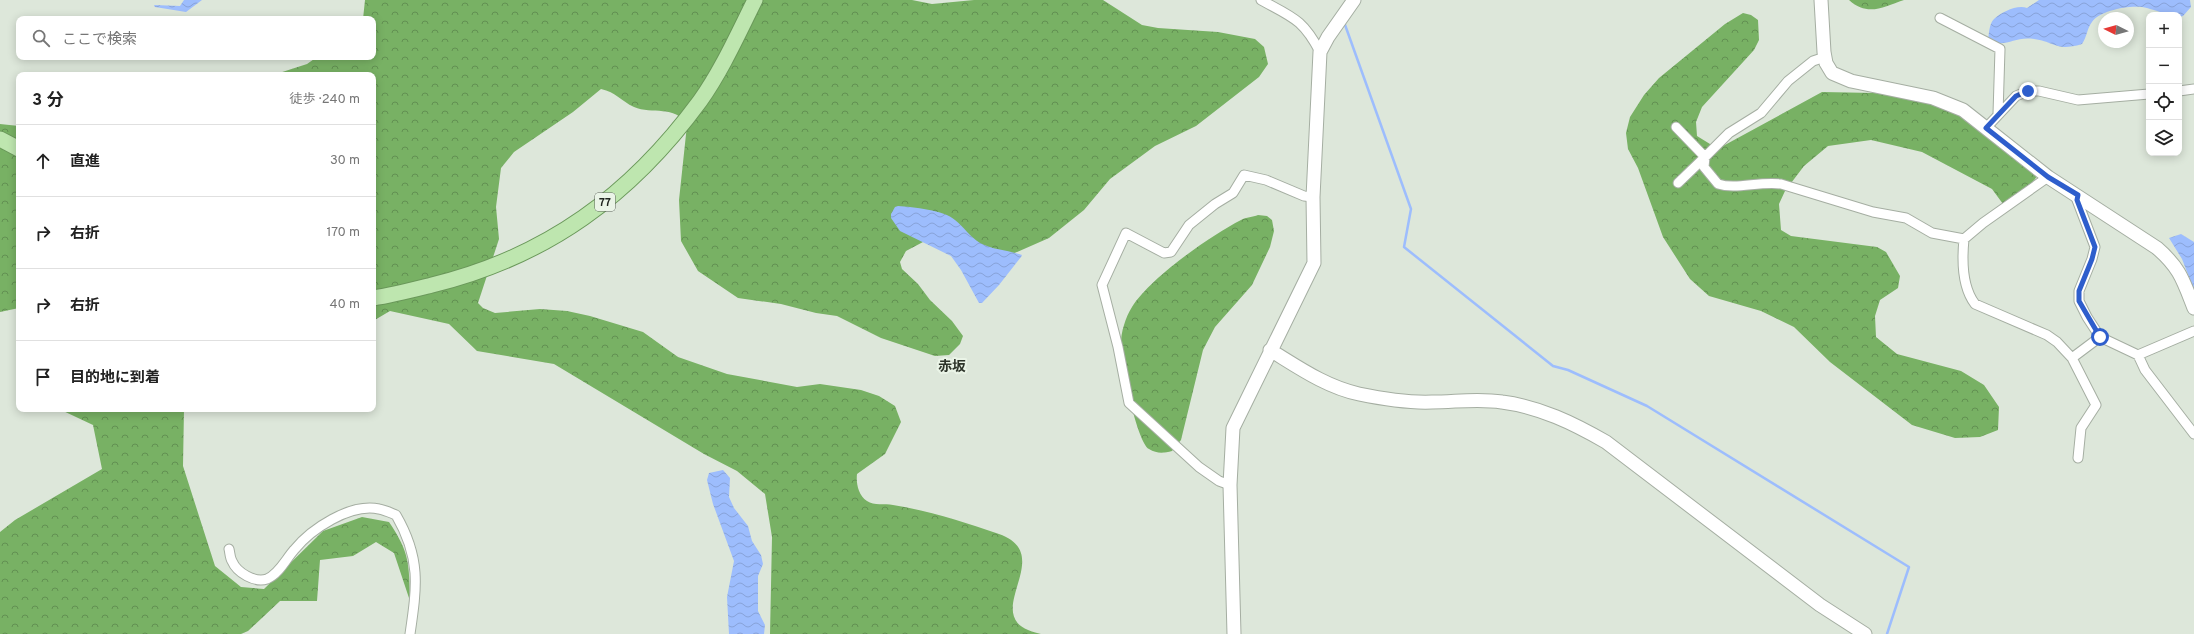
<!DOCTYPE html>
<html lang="ja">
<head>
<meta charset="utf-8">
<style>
	:root { --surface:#fff; --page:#f6f6f6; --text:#222; --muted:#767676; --line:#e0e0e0 }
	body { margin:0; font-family:Overpass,"Noto Sans JP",sans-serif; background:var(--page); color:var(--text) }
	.controls { position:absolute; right:12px; top:12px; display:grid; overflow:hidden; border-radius:8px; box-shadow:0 2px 10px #0003 }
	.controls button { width:36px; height:36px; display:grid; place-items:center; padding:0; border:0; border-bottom:1px solid var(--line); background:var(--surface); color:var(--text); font:20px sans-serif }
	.compass { position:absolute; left:2098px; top:12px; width:36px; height:36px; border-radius:50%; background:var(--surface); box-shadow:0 2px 10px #0003; rotate:275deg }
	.stop { position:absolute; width:12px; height:12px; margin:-9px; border:3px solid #2e5ecc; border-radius:50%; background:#fff }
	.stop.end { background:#2e5ecc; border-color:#fff; box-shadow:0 1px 4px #0008 }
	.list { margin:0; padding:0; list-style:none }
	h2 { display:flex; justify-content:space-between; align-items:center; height:52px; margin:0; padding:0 16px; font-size:17px }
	h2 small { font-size:13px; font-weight:400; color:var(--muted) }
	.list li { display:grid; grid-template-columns:26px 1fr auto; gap:12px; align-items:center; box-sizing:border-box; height:72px; padding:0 16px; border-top:1px solid var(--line) }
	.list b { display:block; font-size:15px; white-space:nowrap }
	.list em { font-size:13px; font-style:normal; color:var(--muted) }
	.icon { flex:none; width:22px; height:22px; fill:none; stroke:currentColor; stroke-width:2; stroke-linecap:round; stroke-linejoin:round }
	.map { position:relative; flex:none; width:2194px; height:634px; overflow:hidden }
	.search { position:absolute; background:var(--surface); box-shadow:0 2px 10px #0003; left:16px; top:16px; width:360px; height:44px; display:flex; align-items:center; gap:10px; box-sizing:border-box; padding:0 14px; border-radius:8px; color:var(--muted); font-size:15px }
	.panel { position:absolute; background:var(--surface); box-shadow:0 2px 10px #0003; left:16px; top:72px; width:360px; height:340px; border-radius:8px }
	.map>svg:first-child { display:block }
	.forest { fill:url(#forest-crowns) }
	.water { fill:url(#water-waves) }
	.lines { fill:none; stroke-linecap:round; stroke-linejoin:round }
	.stream { stroke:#9dbdfd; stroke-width:2.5 }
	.street-casing { stroke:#a5aea2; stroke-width:11 }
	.secondary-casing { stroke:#a5aea2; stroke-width:15 }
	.primary-casing { stroke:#6a985a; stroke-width:17 }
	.street { stroke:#fff; stroke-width:9 }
	.secondary { stroke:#fff; stroke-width:13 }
	.primary { stroke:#bee6af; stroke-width:15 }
	.route { stroke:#2e5ecc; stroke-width:5 }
	.labels { text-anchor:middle; stroke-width:4; stroke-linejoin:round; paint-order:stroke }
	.shield { fill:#eaf4e7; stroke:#5d625b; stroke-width:1 }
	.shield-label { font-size:11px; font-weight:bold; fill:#20241f }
	.quarter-label { font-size:14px; font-weight:bold; fill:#2d342a; stroke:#eaf4e7 }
</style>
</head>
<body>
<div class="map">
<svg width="2194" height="634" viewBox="0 0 2194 634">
	<defs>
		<pattern id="forest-crowns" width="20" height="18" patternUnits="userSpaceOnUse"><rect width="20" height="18" fill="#78b164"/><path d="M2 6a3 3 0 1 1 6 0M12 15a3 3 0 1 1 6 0" fill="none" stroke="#629052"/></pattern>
		<pattern id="water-waves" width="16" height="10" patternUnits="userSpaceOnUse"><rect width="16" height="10" fill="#9dbdfd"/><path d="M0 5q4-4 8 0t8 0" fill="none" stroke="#87a2d8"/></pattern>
	</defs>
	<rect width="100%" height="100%" fill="#dde7da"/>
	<!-- forest -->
	<path class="forest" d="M 365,0 L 912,0 L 932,4 L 974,0 L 1103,0 L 1142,25 L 1158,28 L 1218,32 L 1255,39 L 1264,47 L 1268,64 L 1259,77 L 1196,126 L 1155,146 L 1110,179 L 1084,210 L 1049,238 L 1010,255 L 923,242 L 906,251 L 900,262 L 902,269 L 918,284 L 930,300 L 952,321 L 963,336 L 960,344 L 949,355 L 935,356 L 881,338 L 837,316 L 816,313 L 781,304 L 738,298 L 698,271 L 681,241 L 679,200 L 687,125 C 675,104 652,115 634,107 C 621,101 616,92 601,89 L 573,112 L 514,152 L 501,168 L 496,207 L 499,239 L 478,303 L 483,308 L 495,313 L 540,309 L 567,311 L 590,316 L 643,332 L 678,357 L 727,374 L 797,387 L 820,384 L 861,390 L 879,396 L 895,406 L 901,422 L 885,454 L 857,474 C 856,483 858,495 867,501 C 874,506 885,503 893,505 C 930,511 964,522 999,534 C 1061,556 971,620 1041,634 L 770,634 L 772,537 L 765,494 L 737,471 L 704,454 L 554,364 L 477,351 L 449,324 L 390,311 L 373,321 L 373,75 L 273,75 L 307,64 L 317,57 L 373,57 L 373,19 L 363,19 Z
		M 1849,0 L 1904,0 C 1883,7 1868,17 1849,0 Z
		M 1743,13 L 1751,15 L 1758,20 L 1759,40 L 1754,50 L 1702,107 L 1696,122 L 1697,136 L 1710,144 L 1723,146 L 1822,92 L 1875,93 L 1930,102 L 1953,110 L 2037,176 C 2030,188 2014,196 2003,204 L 1992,189 L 1922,152 L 1871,140 L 1828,146 L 1804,166 L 1785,191 L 1779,204 L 1781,230 L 1791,236 L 1877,247 L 1886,252 L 1900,276 L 1898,288 L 1880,300 L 1875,316 L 1876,337 L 1897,354 L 1961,371 L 1984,385 L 1999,407 L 1998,430 L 1980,437 L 1955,438 L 1912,425 L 1830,362 L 1794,327 L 1761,311 L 1709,296 L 1690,279 L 1663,237 L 1638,168 L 1628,149 L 1626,133 L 1630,117 L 1644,95 L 1659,78 L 1725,24 Z
		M 0,124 L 19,126 L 19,308 L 0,312 Z
		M 1258,215 L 1267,216 L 1272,220 L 1274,231 L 1270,247 L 1252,285 L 1215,327 L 1203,350 L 1181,440 L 1172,451 C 1164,453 1157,454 1149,449 C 1137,442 1121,364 1121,348 C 1120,335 1125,318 1132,307 C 1150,278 1210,236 1241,220 C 1246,217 1253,217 1258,215 Z
		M 59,409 L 184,409 L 183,466 L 215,566 L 241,587 L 264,589 L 323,531 L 362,517 L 389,522 C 410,553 409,564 410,601 L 394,553 L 376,542 L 353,556 L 320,560 L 317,601 L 280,601 L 248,631 L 241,634 L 0,634 L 0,532 L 15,520 L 102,469 L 93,425 Z"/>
	<!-- water -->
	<path class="water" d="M 184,0 L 202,0 L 186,12 L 155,7 L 154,5 L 180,6 Z
		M 2039,0 L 2190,0 L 2191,7 L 2183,16 L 2179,17 L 2179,15 C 2166,15 2158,11 2147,8 C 2133,4 2100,10 2092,22 C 2087,28 2087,37 2082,44 C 2056,52 2056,42 2034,39 C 2014,36 2008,48 1988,41 C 1989,34 1989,24 1994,19 C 2001,12 2018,4 2027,8 Z
		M 898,206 C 913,207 944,210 955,220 C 964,227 970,237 980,243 C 993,250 1008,250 1022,255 L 1021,257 L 999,285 L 982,303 L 979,303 L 961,270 L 951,256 L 900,231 L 891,218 L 891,214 L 895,207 Z
		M 2181,234 L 2194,242 L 2194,290 L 2182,259 L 2169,238 Z
		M 723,470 L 730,478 L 729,497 L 734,508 L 748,526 L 752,541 L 761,555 L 763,564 L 758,576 L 758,611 L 765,625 L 764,634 L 729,634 L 727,597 L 734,561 L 713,504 L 707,480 L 709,473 Z"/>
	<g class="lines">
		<!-- stream -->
		<path class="stream" d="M 1344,22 L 1411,209 L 1404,247 L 1553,366 L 1568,370 L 1647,406 L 1909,567 L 1887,634"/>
		<defs>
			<path id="street" d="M 1261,0 C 1292,17 1303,19 1320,52
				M 1940,18 L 2000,49 L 1998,114
				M 1825,57 L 1813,61 L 1788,81 L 1761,113 L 1729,133 L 1705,157 L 1704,167 L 1718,184 C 1736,190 1759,181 1781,184 L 1873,212 L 1906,218 L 1932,233 L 1964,239 L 1983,223 L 2048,177
				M 2179,91 L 2194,89
				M 1676,127 L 1705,157 L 1678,183
				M 1986,128 L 2016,96 L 2028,91 L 2039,91 L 2078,100 L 2149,94
				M 2078,195 L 2077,200 L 2095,247 L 2092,259 L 2079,291 L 2079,301 L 2087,317 L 2100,337 L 2138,355 L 2145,370 L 2194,434
				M 1964,239 C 1962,259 1962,287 1975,304 L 2047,335 L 2057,342 L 2072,358
				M 2138,355 L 2194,331
				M 2078,458 L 2081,428 L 2096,405 L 2072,358 L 2100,337
				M 1230,485 L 1219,481 L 1199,467 L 1129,403 L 1118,347 L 1102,285 L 1126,233 L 1164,253 L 1171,252 L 1189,225 L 1215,204 L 1233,193 L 1244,175 L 1266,180 L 1304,196 L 1313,197
				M 229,549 C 230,553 230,558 232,561 C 237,573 255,583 267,579 C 279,574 286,559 294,550 C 311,529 350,503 379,509 C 385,510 391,513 396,515 C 421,558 417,586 410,634"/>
			<path id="secondary" d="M 1821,0 L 1824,52 L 1826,63 L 1832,73 L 1851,81 L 1933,98 L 1963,110 L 2048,177 L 2157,248 C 2180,268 2183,280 2194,308
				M 1270,350 C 1298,367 1326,387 1359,394 C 1383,399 1407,403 1432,402 C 1455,402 1478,398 1502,402 C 1540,407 1573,423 1606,442 L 1820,605 L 1865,634
				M 1234,634 L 1230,485 L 1233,428 L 1314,263 L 1313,197 L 1320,52 L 1328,37 L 1354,0"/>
			<path id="primary" d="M 0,139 L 19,149
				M 373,298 C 393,295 412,290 432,285 C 547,257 631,195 700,101 C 722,70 738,34 755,0"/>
		</defs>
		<!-- street casing -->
		<use href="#street" class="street-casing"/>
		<!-- secondary casing -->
		<use href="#secondary" class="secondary-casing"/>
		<!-- primary casing -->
		<use href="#primary" class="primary-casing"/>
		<!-- street -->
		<use href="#street" class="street"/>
		<!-- secondary -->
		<use href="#secondary" class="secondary"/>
		<!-- primary -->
		<use href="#primary" class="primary"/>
	</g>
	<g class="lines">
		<!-- route -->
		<path class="route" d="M 2028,91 L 2016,96 L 1986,128 L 2048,177 L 2078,195 L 2077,200 L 2095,247 L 2092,259 L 2079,291 L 2079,301 L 2100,337"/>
	</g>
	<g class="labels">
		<!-- shield labels -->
		<rect class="shield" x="595" y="193" width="20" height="18" rx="3"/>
		<g class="shield-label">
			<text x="605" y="206">77</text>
		</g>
		<!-- quarter labels -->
		<g class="quarter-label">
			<text x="952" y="371">赤坂</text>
		</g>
	</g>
</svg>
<div class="controls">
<button>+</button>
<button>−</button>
<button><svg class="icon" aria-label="locate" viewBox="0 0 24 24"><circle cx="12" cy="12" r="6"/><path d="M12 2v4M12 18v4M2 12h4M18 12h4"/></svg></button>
<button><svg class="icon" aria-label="layers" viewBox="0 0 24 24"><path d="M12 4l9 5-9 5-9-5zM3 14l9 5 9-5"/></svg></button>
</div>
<svg class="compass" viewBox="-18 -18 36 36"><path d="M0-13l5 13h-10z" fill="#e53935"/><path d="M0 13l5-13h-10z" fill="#767676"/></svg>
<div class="stop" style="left:2100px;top:337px"></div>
<div class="stop end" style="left:2028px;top:91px"></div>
<div class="search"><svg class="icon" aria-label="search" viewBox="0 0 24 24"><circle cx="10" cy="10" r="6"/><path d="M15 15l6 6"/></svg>ここで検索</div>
<section class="panel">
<h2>3 分<small>徒歩 · 240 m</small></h2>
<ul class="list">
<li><svg class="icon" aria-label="ahead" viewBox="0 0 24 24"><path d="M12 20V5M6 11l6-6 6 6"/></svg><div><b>直進</b></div><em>30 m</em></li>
<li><svg class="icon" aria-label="right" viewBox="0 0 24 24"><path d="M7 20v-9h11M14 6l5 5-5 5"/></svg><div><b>右折</b></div><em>170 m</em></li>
<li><svg class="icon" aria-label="right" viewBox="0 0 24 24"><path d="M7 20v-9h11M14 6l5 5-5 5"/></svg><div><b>右折</b></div><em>40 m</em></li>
<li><svg class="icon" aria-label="arrive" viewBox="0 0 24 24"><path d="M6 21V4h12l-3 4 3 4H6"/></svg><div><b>目的地に到着</b></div></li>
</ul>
</section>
</div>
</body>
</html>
